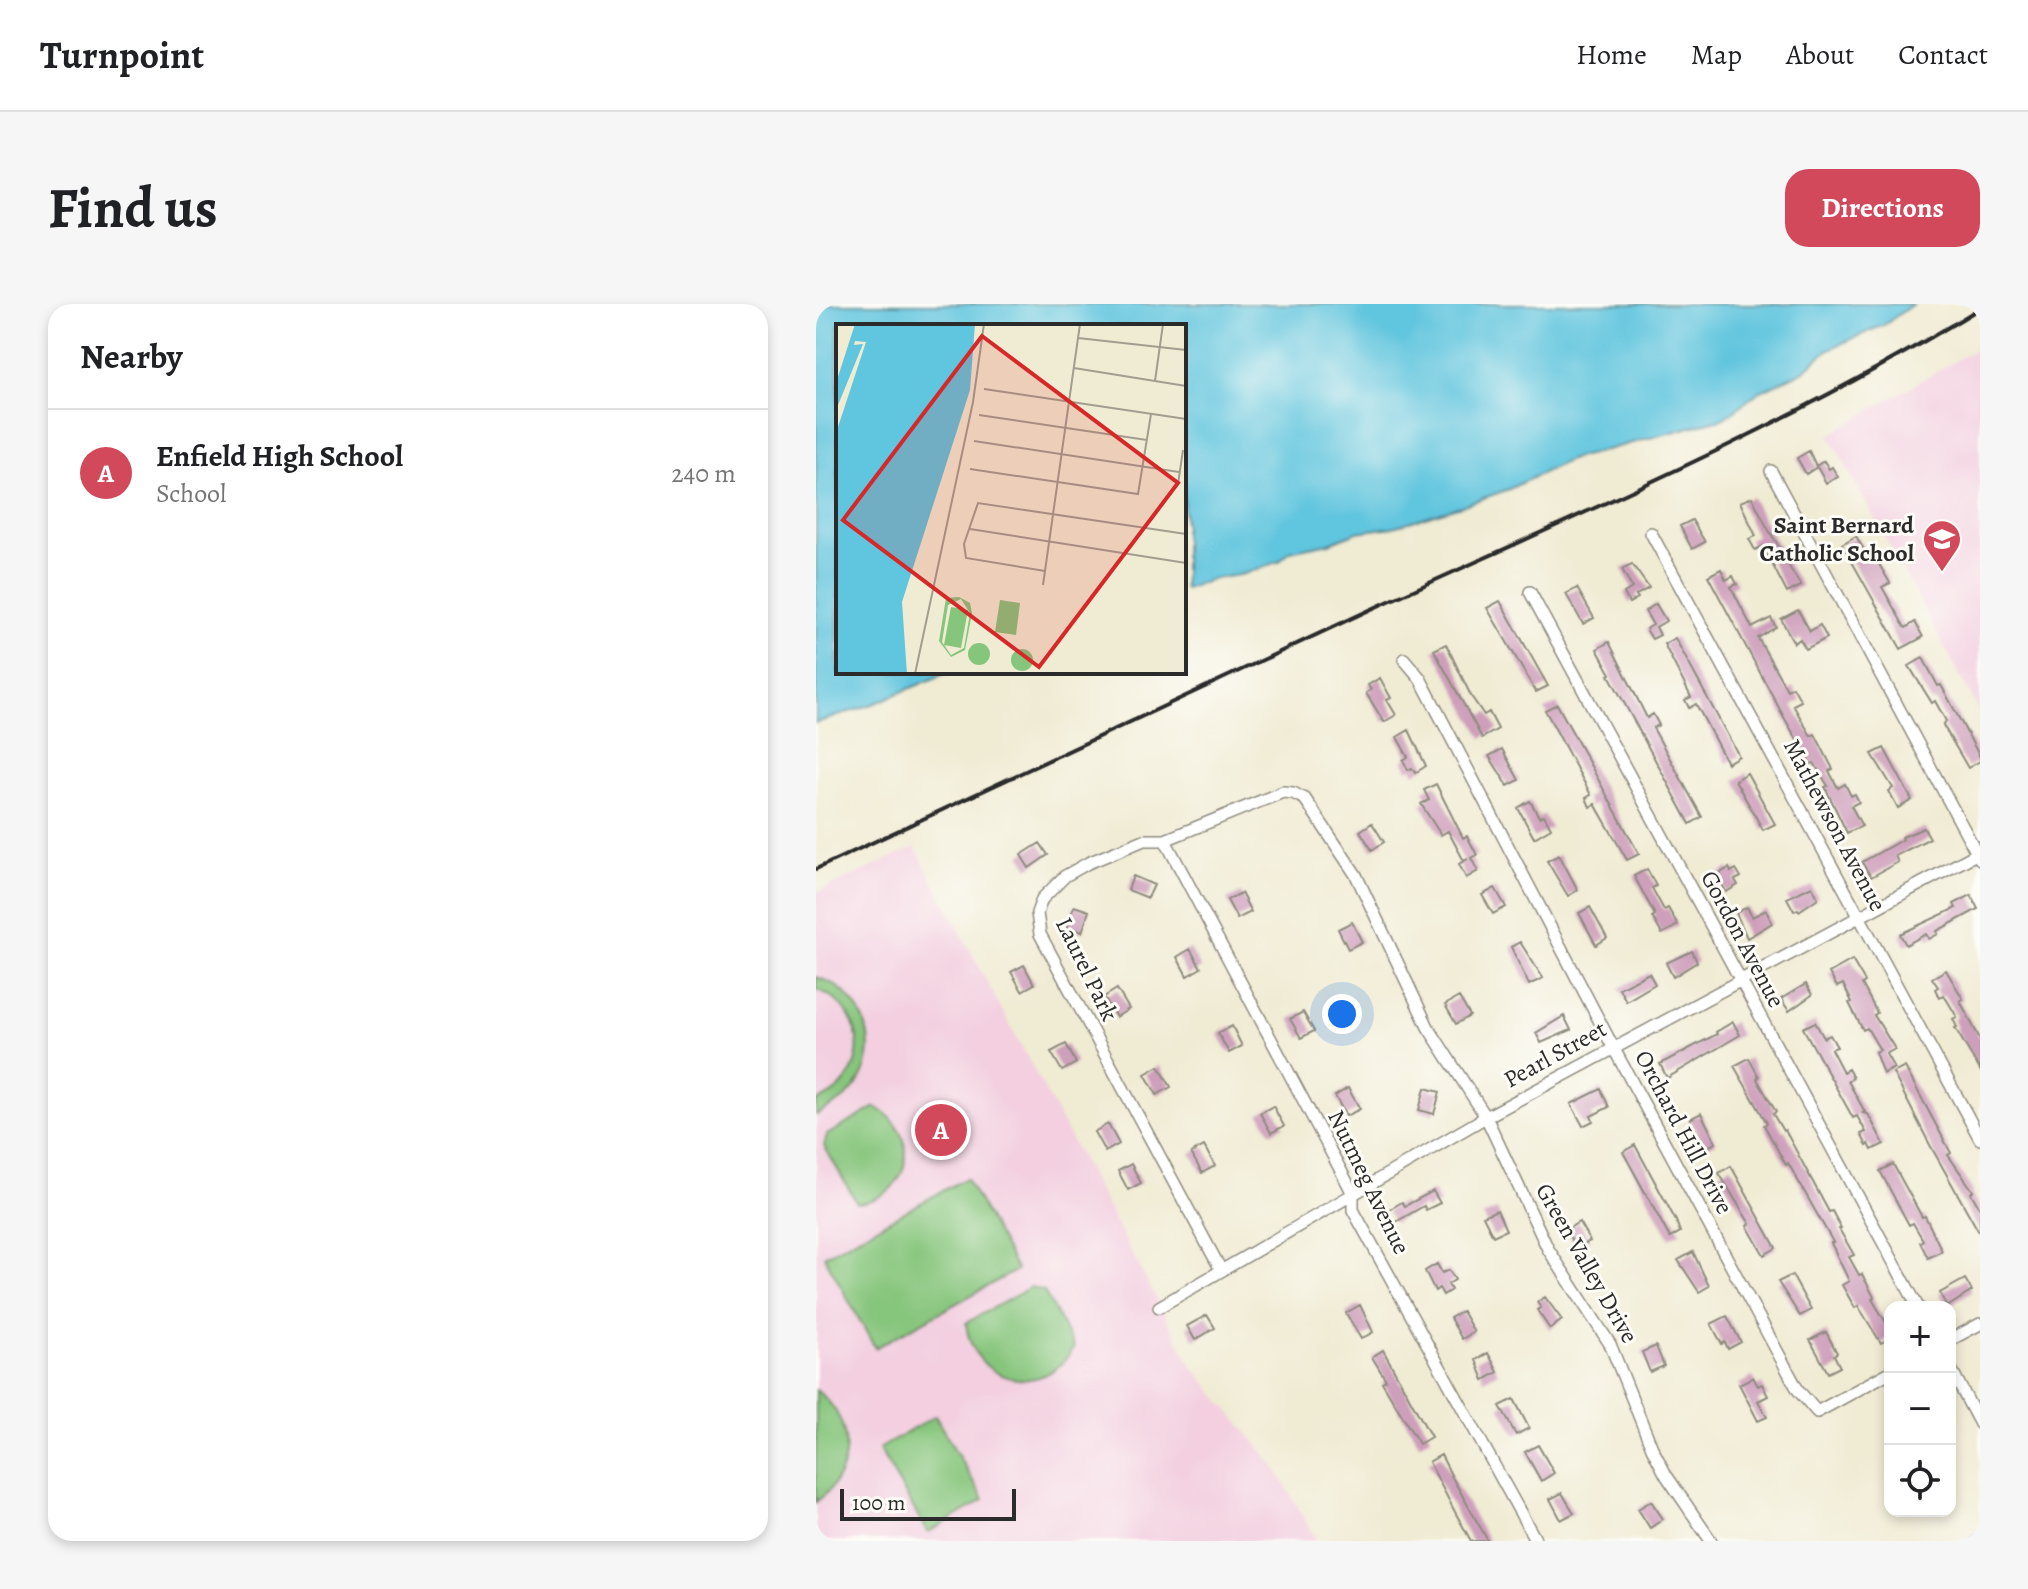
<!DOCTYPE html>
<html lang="en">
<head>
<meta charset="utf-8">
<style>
	:root { --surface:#fff; --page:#f6f6f6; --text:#202124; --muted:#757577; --line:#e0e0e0; --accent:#d1495b }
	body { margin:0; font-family:Alegreya,serif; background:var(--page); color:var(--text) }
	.controls { position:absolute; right:24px; bottom:24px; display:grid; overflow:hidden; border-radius:16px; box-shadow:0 4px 12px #0003 }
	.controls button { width:72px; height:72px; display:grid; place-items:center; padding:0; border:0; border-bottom:2px solid var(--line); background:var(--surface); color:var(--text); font:40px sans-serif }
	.scale { position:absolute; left:24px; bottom:20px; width:176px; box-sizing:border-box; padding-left:8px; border:4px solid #2b2b2b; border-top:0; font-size:22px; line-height:28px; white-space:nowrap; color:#2b2b2b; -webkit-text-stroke:6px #fdfcf7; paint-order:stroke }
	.you { position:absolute; left:526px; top:710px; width:28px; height:28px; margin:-20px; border:6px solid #fff; border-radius:50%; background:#1a73e8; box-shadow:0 0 0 12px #1a73e833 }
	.badge { display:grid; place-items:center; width:52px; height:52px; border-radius:50%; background:var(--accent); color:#fff; font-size:26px; font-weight:700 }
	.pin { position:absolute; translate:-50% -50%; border:4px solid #fff; box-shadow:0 2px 8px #0006 }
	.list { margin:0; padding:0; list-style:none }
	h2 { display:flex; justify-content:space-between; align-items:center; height:104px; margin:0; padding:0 32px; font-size:34px }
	h2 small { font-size:26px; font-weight:400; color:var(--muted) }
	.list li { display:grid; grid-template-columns:52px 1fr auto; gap:24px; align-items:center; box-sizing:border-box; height:128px; padding:0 32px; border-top:2px solid var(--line) }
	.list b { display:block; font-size:30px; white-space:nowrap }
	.list p { margin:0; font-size:26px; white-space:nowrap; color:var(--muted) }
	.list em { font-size:26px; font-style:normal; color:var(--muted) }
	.icon { flex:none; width:44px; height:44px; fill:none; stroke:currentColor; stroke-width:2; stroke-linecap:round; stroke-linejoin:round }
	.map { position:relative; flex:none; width:1164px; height:1237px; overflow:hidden; border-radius:24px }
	header { display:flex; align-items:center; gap:48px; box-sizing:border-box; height:112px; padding:0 40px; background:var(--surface); border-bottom:2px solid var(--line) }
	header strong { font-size:38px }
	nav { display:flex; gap:44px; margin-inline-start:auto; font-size:28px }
	.intro { display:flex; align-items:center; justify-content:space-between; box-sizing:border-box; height:192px; padding:0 48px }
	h1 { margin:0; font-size:56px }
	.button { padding:20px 36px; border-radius:24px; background:var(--accent); color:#fff; font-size:28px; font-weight:700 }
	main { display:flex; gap:48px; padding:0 48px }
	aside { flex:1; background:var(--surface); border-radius:24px; box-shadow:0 4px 12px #0003 }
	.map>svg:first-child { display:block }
	.built { fill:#f3cfe0 }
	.green { fill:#86c57c; stroke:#587854; stroke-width:2 }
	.water { fill:#60c5de; stroke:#467884; stroke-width:2 }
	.building { fill:#ce9fbb }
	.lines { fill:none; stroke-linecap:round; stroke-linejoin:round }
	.minor-casing { stroke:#8e8b7f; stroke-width:14 }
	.minor { stroke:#fff; stroke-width:11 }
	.rail { stroke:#2b2b2b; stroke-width:4 }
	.labels { text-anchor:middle; stroke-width:6; stroke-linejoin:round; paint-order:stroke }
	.poi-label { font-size:24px; font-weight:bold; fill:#2b2b2b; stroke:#fdfcf7; text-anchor:end }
	.street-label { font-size:24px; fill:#2b2b2b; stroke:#fdfcf7 }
	.inset-road { fill:none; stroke:#a19e90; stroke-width:2 }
	.view { fill:#d62828; fill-opacity:0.15; stroke:#d62828; stroke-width:4 }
	.inset-edge { fill:none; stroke:#2b2b2b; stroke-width:4 }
</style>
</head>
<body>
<header>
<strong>Turnpoint</strong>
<nav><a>Home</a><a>Map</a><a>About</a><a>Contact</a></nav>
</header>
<div class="intro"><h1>Find us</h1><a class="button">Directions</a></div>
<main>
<aside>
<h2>Nearby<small></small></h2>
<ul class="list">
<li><span class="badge">A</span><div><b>Enfield High School</b><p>School</p></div><em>240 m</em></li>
</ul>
</aside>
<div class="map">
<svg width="1164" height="1237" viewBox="0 0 1164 1237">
	<rect width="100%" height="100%" fill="#fdfcf7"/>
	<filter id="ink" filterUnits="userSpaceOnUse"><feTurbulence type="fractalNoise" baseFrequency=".0125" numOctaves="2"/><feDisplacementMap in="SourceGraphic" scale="16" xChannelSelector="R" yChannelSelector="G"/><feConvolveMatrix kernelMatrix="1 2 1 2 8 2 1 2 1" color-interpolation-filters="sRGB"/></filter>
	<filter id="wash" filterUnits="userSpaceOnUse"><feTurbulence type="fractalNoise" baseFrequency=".006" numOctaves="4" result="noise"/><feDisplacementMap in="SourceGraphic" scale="32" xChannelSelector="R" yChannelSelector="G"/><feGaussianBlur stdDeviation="1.8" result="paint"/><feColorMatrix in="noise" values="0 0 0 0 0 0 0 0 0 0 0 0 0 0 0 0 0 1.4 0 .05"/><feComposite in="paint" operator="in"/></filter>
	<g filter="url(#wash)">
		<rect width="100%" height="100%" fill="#f0ebd3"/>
		<!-- built -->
		<path class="built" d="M 1164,42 L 1164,408 L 1013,131 Z
			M 99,543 L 376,1062 L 457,1160 L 501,1237 L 0,1237 L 0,589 Z"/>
		<!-- green -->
		<path class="green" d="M 0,673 C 46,686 69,741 40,782 C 30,796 15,803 0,811 L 0,798 C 9,794 19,789 26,781 C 56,749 40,699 0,685 Z
			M 60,803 C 108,830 95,894 41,899 L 8,842 L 11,831 Z
			M 150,874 L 201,966 L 59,1044 L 8,952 Z
			M 215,983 L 228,987 L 258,1043 C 227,1097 156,1080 150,1019 Z
			M 0,1086 C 39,1115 40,1169 0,1198 Z
			M 119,1112 L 168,1196 L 112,1229 L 63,1145 Z"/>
		<!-- water -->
		<path class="water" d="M 0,0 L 1097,0 L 1068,21 L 1013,45 L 987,67 L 943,88 L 908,114 L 753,156 L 693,185 L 648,201 L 577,223 L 541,228 L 513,239 L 474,247 L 464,257 L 428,270 L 397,275 L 368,285 L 368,22 L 22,22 L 22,368 L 133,368 L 57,400 L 0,419 Z"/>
		<g id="blocks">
			<!-- building -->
			<path class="building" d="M 993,147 L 1000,162 L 1008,157 L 1013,165 L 1016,163 L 1022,173 L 1010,179 L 1001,163 L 990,170 L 981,154 Z
				M 936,193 L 952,225 L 969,252 L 967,253 L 985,282 L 971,289 L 947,242 L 939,246 L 933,235 L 940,232 L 924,198 Z
				M 876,216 L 889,238 L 876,245 L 864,222 Z
				M 1040,232 L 1055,258 L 1060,255 L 1074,279 L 1066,283 L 1088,322 L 1090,324 L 1099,318 L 1107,333 L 1085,345 L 1026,240 Z
				M 816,260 L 833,284 L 820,291 L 822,294 L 813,299 L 808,289 L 816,284 L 806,265 Z
				M 905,265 L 910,276 L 917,272 L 921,280 L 915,283 L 936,324 L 955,314 L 960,323 L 942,334 L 971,386 L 977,383 L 985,397 L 977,401 L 995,432 L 999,430 L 1017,465 L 1013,467 L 1022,484 L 1029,480 L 1035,492 L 1039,490 L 1043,498 L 1035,502 L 1046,522 L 1031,529 L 1009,483 L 1012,482 L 998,459 L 995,460 L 969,415 L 892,272 Z
				M 761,284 L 778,314 L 767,320 L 750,290 Z
				M 684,297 L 732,382 L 720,388 L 671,304 Z
				M 840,300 L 850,317 L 840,323 L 844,331 L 836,335 L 830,325 L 837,321 L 829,307 Z
				M 982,306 L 994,327 L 1004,321 L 1011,334 L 990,345 L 984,335 L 978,339 L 965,315 Z
				M 859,334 L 923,452 L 911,459 L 880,400 L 873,404 L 869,396 L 875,393 L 848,340 Z
				M 793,338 L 831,414 L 837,410 L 843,421 L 837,424 L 886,513 L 874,520 L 793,371 L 795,370 L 781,345 Z
				M 630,340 L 655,392 L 668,411 L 673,408 L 682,425 L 666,434 L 618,346 Z
				M 1107,354 L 1122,382 L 1125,381 L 1164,453 L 1164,457 L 1152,464 L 1127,421 L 1130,417 L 1119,397 L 1116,399 L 1093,362 Z
				M 564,374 L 575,394 L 571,396 L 580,411 L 568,418 L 550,389 L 555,386 L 552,381 Z
				M 741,400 L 823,550 L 811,556 L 779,500 L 774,503 L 770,494 L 775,491 L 729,406 Z
				M 593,426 L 610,462 L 599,469 L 596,464 L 592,466 L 587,456 L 592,453 L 581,433 Z
				M 1068,444 L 1096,496 L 1082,504 L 1073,487 L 1077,484 L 1056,450 Z
				M 686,445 L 703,476 L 692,482 L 673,452 Z
				M 931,469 L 959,520 L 947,526 L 919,476 Z
				M 620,480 L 647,534 L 651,532 L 661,551 L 655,554 L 662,567 L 650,574 L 643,560 L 652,555 L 648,557 L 632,527 L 625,531 L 605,500 L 613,496 L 608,486 Z
				M 714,497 L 723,513 L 728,511 L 735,524 L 718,534 L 702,504 Z
				M 556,519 L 568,538 L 556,546 L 544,527 Z
				M 1108,524 L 1114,534 L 1079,552 L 1082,558 L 1055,573 L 1046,558 L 1087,535 L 1086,533 Z
				M 224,539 L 232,551 L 213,564 L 205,551 Z
				M 743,551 L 762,586 L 752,592 L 731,557 Z
				M 913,564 L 915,568 L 920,565 L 925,573 L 919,576 L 922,581 L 910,588 L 901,571 Z
				M 831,565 L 840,582 L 836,584 L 848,606 L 852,604 L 862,621 L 846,630 L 836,613 L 839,611 L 818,572 Z
				M 317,572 L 338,581 L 332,594 L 312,586 Z
				M 996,582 L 1002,594 L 983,607 L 982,605 L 978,607 L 971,594 Z
				M 679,584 L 690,603 L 677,610 L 666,591 Z
				M 425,589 L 435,608 L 421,615 L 411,596 Z
				M 1155,591 L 1162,605 L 1121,627 L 1122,630 L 1113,635 L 1110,630 L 1090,641 L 1084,630 L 1140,604 L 1138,600 Z
				M 258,602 L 273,607 L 266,628 L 251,623 Z
				M 774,603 L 791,634 L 780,641 L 763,609 Z
				M 931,603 L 936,613 L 950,606 L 956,619 L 931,634 L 920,609 Z
				M 536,618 L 546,638 L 532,645 L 522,625 Z
				M 704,638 L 727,674 L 713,681 L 695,643 Z
				M 374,645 L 385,664 L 371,672 L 361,653 Z
				M 876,647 L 881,658 L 857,673 L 850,659 Z
				M 1036,656 L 1049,678 L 1046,680 L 1061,709 L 1058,711 L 1079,745 L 1070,750 L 1078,764 L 1067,770 L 1059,748 L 1064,746 L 1051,724 L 1047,726 L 1033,699 L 1036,698 L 1027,680 L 1021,683 L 1013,669 Z
				M 208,661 L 218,680 L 206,687 L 195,668 Z
				M 1130,666 L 1147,695 L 1144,697 L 1164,735 L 1164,766 L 1139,724 L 1141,723 L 1137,715 L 1141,713 L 1128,691 L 1123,693 L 1119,685 L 1122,683 L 1116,674 Z
				M 833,669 L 839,680 L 810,697 L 803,684 Z
				M 990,680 L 996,691 L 973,707 L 965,695 Z
				M 301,685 L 313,705 L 300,713 L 288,693 Z
				M 643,693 L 654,712 L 640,720 L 629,701 Z
				M 487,708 L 498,727 L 485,734 L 474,715 Z
				M 748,712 L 755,726 L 725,739 L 720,729 Z
				M 917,718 L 924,731 L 851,774 L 844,760 L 901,730 L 900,728 Z
				M 999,718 L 1008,734 L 1014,731 L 1021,743 L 1015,745 L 1027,768 L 1032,765 L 1037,774 L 1032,777 L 1049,808 L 1046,809 L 1052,810 L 1068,840 L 1056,846 L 1053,840 L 1051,842 L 1045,830 L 1050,828 L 1041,812 L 1037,814 L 987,724 Z
				M 416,722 L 426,742 L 413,749 L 402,729 Z
				M 250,740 L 260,759 L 246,767 L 235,748 Z
				M 933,754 L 943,773 L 941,775 L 960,808 L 957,810 L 967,827 L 969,826 L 1013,908 L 1016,907 L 1025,924 L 1023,925 L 1038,951 L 1033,953 L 1043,971 L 1046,970 L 1058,993 L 1056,995 L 1072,1022 L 1074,1034 L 1065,1039 L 1042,1002 L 1039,1004 L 1026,981 L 1033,977 L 1015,939 L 1017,938 L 972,859 L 970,861 L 948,821 L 951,819 L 918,762 Z
				M 343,762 L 355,783 L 341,791 L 329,770 Z
				M 1089,763 L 1135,849 L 1132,851 L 1157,887 L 1155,889 L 1164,905 L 1164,930 L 1114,841 L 1077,769 Z
				M 532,784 L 544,805 L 530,812 L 519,792 Z
				M 609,784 L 624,788 L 618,810 L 603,806 Z
				M 785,785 L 793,803 L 775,812 L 777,817 L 767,822 L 755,800 Z
				M 457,802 L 468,822 L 455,829 L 444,809 Z
				M 885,809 L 900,839 L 889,844 L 874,815 Z
				M 292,820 L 303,840 L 289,848 L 278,828 Z
				M 819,841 L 860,917 L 864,928 L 854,934 L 807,848 Z
				M 388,842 L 399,862 L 386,869 L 375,849 Z
				M 315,860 L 325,879 L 312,886 L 302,867 Z
				M 1077,860 L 1106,913 L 1109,912 L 1126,947 L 1112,954 L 1104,938 L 1107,936 L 1097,919 L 1093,921 L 1064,867 Z
				M 915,862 L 960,944 L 948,951 L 931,922 L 934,920 L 903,869 Z
				M 617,887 L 624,899 L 610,906 L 608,902 L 578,919 L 571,907 L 586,898 L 589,902 Z
				M 681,906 L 690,926 L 677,932 L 667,912 Z
				M 763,918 L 774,937 L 760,944 L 750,926 Z
				M 877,948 L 893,982 L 883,988 L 862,956 Z
				M 621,960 L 626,969 L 633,966 L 639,976 L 632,980 L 635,986 L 627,991 L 623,984 L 619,987 L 609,967 Z
				M 976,971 L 995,1006 L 984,1012 L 962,978 Z
				M 1149,975 L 1156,987 L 1131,1003 L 1124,989 Z
				M 729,993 L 746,1016 L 734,1025 L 721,1006 L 725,1004 L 721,998 Z
				M 544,1001 L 557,1028 L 545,1035 L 530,1009 Z
				M 646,1007 L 658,1028 L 646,1035 L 634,1014 Z
				M 391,1011 L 399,1024 L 379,1036 L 371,1022 Z
				M 911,1012 L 925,1038 L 912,1045 L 909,1038 L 906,1040 L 895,1020 Z
				M 1010,1028 L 1021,1049 L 1018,1051 L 1024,1063 L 1012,1069 L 994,1036 Z
				M 840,1042 L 848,1062 L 834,1068 L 826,1048 Z
				M 567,1046 L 615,1133 L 603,1140 L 566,1078 L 570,1076 L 556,1053 Z
				M 672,1049 L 682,1068 L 668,1076 L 660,1056 Z
				M 937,1073 L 942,1082 L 946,1080 L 952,1092 L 942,1097 L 951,1113 L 942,1117 L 923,1080 Z
				M 698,1095 L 713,1124 L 700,1131 L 684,1102 Z
				M 722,1141 L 738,1169 L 725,1177 L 709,1148 Z
				M 625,1151 L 637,1175 L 672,1237 L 655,1237 L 639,1208 L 613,1158 Z
				M 746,1189 L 758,1209 L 745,1216 L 734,1195 Z
				M 835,1197 L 847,1215 L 834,1224 L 822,1205 Z"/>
		</g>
	</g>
	<g filter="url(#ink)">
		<use href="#blocks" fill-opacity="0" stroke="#8e8b7f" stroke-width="2"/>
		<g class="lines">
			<defs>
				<path id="minor" d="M 955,167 L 1164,555
					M 835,229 L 1164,835
					M 714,288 L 1102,1003
					M 588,355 L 604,374 L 797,743 L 982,1086 L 1001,1108 L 1074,1068
					M 349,536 L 532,880 L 537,890 L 537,906 L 720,1237
					M 405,966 L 224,630 L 221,609 L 226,595 L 249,572 L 272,559 L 328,536 L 349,536 L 467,488 L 477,489 L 489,495 L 540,571 L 612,723 L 670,813 L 732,945 L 794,1040 L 836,1144 L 850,1171 L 895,1237
					M 343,1003 L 670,813 L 1164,548
					M 1134,1036 L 1164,1020
					M 1134,1063 L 1164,1120
					M 1162,1237 L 1164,1236"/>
			</defs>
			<!-- minor casing -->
			<use href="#minor" class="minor-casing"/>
			<!-- minor -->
			<use href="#minor" class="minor"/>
			<!-- rail -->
			<path class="rail" d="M 0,565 C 182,479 364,393 547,309 C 757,213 968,125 1164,4"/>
		</g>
	</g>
	<!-- icons -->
	<defs>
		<symbol id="school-pin" viewBox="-11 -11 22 30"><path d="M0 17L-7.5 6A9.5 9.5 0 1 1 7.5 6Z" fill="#d1495b" stroke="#fdfcf7"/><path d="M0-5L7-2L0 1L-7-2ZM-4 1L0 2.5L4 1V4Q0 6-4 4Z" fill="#fff"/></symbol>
	</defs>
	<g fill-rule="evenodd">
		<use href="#school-pin" x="1104" y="213" width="44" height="60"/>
	</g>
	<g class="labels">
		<!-- poi labels -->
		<g class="poi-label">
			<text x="1098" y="229">Saint Bernard<tspan x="1098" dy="28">Catholic School</tspan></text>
		</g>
		<!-- street labels -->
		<g class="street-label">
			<text transform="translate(1019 521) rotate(62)" y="8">Mathewson Avenue</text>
			<text transform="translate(927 635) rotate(62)" y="8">Gordon Avenue</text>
			<text transform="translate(271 665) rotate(64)" y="8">Laurel Park</text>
			<text transform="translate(739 750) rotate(-29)" y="8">Pearl Street</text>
			<text transform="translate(868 828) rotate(62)" y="8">Orchard Hill Drive</text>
			<text transform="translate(553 878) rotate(64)" y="8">Nutmeg Avenue</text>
			<text transform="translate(771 959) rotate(60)" y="8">Green Valley Drive</text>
		</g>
	</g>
	<!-- overview -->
	<g transform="translate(20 20)">
		<rect width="350" height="350" fill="#f0ebd3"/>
		<path d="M 123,273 L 134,279 L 136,289 L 129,326 L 115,333 L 103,317 L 110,274 ZM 125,275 L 134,289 L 128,324 L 115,331 L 106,318 L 112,281 ZM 164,276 L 184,279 L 180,311 L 159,308 ZM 115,283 L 132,286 L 125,324 L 108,321 ZM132 330a11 11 0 1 1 22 0a11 11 0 1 1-22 0ZM175 336a11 11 0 1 1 22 0a11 11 0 1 1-22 0Z" fill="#86c57c" fill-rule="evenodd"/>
		<path d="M 19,0 L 139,0 L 134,66 L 66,278 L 71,350 L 0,350 L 0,109 L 30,18 L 19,17 L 18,21 L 27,20 L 0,86 L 0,59 Z" fill="#60c5de"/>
		<path class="inset-road" d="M 242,14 L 350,26M 238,44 L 350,62M 319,57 L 327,0M 148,65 L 350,95M 143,91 L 311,116M 138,117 L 343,148M 134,145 L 302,170 L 315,90M 342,160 L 347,126M 134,205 L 350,239M 209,247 L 130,234 L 128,220 L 142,179 L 350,210M 207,261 L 244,0M 79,350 L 137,78 L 148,0"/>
		<path class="view" d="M 146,12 L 342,159 L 203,343 L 7,196 Z"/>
		<rect width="350" height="350" class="inset-edge"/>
	</g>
</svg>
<div class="controls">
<button>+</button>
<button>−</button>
<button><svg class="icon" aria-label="locate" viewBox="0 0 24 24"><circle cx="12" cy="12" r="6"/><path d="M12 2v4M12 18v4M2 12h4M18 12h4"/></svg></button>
</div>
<div class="scale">100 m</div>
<div class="you"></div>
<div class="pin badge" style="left:125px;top:826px">A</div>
</div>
</main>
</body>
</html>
